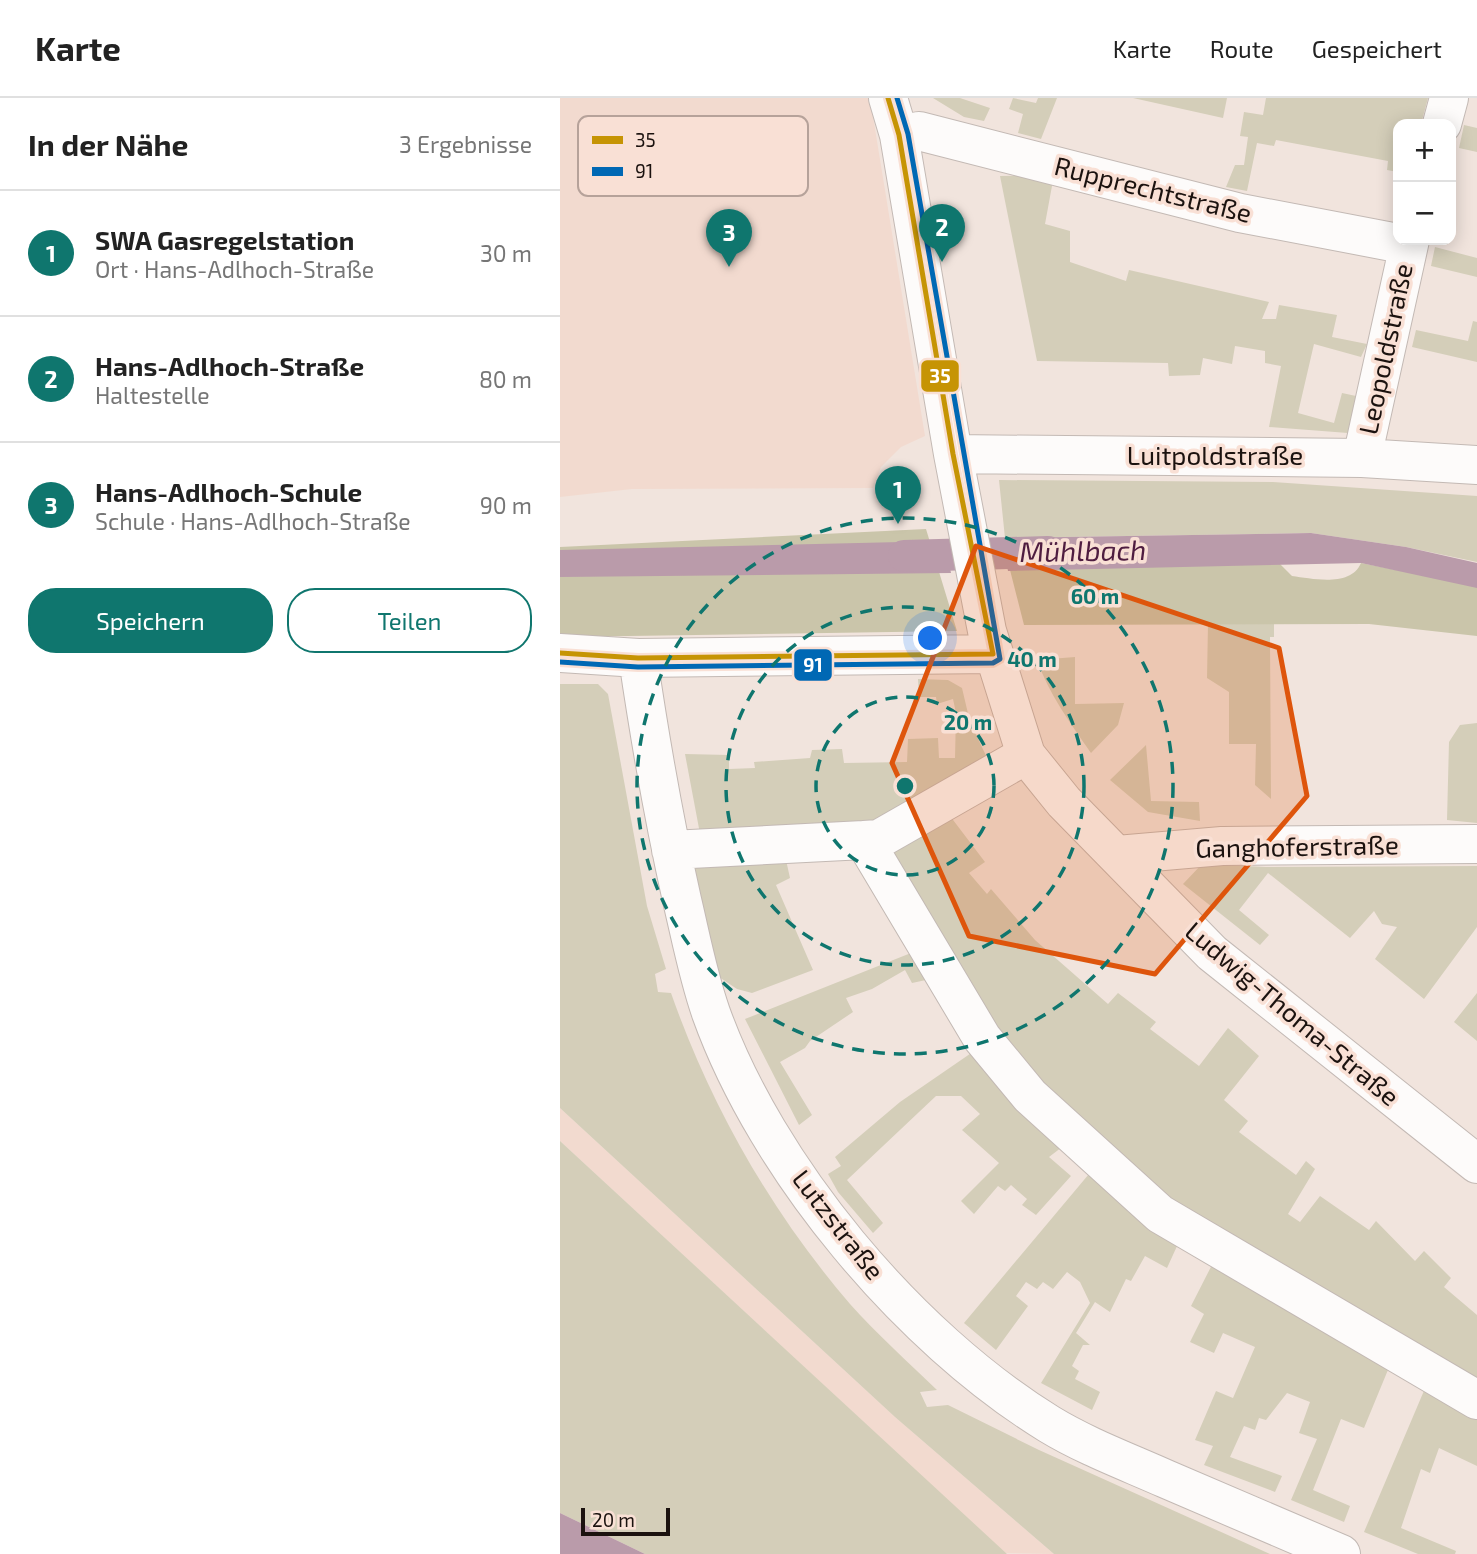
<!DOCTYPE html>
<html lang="de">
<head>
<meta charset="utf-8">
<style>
	:root { --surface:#fff; --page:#f2f2f2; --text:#222; --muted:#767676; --line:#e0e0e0; --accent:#0f766e }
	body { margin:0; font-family:"Exo 2",sans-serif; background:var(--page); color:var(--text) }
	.controls { position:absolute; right:21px; top:21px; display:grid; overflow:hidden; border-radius:14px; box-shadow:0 4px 18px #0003 }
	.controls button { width:63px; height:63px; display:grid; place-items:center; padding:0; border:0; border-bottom:2px solid var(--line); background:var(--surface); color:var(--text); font:35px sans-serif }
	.scale { position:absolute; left:21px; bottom:18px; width:89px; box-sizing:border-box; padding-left:7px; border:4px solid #1b120f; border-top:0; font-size:19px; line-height:24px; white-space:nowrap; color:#1b120f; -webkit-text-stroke:5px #f9e0d5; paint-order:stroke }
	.you { position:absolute; left:371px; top:541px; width:24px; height:24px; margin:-18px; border:5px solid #fff; border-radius:50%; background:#1a73e8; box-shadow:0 0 0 10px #1a73e833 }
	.badge { display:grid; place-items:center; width:46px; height:46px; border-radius:50%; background:var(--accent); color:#fff; font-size:23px; font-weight:700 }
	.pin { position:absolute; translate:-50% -58px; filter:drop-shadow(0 2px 4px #0008) }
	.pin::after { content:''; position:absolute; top:37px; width:24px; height:21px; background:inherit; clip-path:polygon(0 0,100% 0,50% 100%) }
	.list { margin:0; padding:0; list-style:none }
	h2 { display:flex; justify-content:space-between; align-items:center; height:91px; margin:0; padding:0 28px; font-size:30px }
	h2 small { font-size:23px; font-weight:400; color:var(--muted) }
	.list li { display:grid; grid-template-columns:46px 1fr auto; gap:21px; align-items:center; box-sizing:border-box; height:126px; padding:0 28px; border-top:2px solid var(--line) }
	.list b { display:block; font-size:26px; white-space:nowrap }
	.list p { margin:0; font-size:23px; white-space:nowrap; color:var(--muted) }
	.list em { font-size:23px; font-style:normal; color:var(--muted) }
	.actions { display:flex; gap:14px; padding:21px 28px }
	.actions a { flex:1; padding:16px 0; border:2px solid var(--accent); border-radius:28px; text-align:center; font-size:24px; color:var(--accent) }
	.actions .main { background:var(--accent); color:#fff }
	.map { position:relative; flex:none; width:917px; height:1456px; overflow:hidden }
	header { display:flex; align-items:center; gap:42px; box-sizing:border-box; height:98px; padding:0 35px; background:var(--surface); border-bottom:2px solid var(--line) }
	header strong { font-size:33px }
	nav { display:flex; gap:38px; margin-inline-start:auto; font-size:24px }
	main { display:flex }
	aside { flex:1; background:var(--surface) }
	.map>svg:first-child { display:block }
	.built { fill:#f2dacf }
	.green { fill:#d4ceb9 }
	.forest { fill:#cac5aa }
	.water { fill:#ba9baa }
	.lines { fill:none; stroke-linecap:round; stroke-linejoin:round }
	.canal { stroke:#ba9baa; stroke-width:32 }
	.minor-casing { stroke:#c3b9b4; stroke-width:40 }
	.minor { stroke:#fdfbfa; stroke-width:38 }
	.bus-1-casing { stroke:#f9e0d5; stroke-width:10 }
	.bus-2-casing { stroke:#f9e0d5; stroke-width:10 }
	.bus-1 { stroke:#c69404; stroke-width:5 }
	.bus-2 { stroke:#0068b4; stroke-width:5 }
	.marked { fill:#de550c; fill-opacity:0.2; stroke:#de550c; stroke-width:5; stroke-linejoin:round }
	.ring { fill:none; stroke:#0f766e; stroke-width:3.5; stroke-dasharray:12 9 }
	.labels { text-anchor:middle; stroke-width:7; stroke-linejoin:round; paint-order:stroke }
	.street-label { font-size:26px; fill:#1b120f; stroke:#f9e0d5 }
	.water-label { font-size:28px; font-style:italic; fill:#4f1d40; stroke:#f9e0d5 }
	.key { fill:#f9e0d5; stroke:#b6a29a; stroke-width:2 }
	.key-label { font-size:19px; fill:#1b120f }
	.centre { fill:#0f766e; stroke:#f9e0d5; stroke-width:3.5 }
	.ring-label { font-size:21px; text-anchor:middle; font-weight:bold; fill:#0f766e; stroke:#f9e0d5; stroke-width:7; stroke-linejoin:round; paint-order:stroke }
	.line-badge { stroke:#f9e0d5; stroke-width:2.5 }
	.badge-label { font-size:19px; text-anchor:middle; font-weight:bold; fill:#fff }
</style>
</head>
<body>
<header>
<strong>Karte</strong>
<nav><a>Karte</a><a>Route</a><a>Gespeichert</a></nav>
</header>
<main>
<aside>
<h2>In der Nähe<small>3 Ergebnisse</small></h2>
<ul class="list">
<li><span class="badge">1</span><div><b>SWA Gasregelstation</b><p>Ort · Hans-Adlhoch-Straße</p></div><em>30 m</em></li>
<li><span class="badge">2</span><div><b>Hans-Adlhoch-Straße</b><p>Haltestelle</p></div><em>80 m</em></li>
<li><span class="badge">3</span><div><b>Hans-Adlhoch-Schule</b><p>Schule · Hans-Adlhoch-Straße</p></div><em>90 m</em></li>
</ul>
<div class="actions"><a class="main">Speichern</a><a>Teilen</a></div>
</aside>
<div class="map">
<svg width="917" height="1456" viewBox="0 0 917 1456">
	<rect width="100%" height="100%" fill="#f1e4dd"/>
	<!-- built -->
	<path class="built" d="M 0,0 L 310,0 L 365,338 L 341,349 L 321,369 L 313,390 L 72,391 L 0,399 Z
		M 0,1010 L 335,1319 L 494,1456 L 445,1455 L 0,1043 Z"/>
	<!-- green -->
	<path class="green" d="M 373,0 L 400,0 L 430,10 L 424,23 L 404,19 Z
		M 453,0 L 476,5 L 478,0 L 497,0 L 481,41 L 458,35 L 463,16 L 449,11 Z
		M 573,0 L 667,0 L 663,20 Z
		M 706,0 L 868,0 L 861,26 L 838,26 L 838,74 L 827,72 L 828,63 L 716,42 L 714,48 L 697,45 L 687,93 L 666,89 L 675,67 L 684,67 L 688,39 L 680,38 L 684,14 L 703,17 Z
		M 904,27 L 917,30 L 917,54 L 899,50 Z
		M 494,77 L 485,126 L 510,133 L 510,164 L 566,183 L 569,172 L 709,204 L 702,221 L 716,221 L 719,207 L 777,217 L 772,239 L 807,246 L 801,259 L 754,246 L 738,315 L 774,325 L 782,295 L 796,298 L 788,335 L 709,329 L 721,268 L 705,265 L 705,253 L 675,248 L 672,266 L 643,260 L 640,277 L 609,278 L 608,265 L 477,263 L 440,78 Z
		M 875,149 L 917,160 L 917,179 L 871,168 Z
		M 913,223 L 917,224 L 917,264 L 852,249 L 856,232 L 908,243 Z
		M 439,382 L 713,384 L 917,398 L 917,464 L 846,449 L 751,435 L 445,440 Z
		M 648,525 L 714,526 L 714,539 L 710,539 L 711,701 L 695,687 L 696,646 L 669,646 L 669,594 L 647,580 Z
		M 515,559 L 515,606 L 564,605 L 558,627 L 531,655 C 510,625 489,596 477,562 Z
		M 358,581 L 388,582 L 402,590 L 410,624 L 430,666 L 316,735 L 141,741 L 125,656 L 169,657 L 169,671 L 195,670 L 194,664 L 250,660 L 252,652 L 282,651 L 284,665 L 347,664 L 348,641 L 378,640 L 379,660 L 395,660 L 396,615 L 393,601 L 377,606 L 376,599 L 359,599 Z
		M 0,586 L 38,586 L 48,596 L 87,808 L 106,871 L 95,876 L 98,894 L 111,895 C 151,1009 212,1115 290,1206 C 317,1236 348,1264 377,1292 L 360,1294 L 367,1309 L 388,1307 L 479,1352 L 710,1456 L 494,1456 L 335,1319 L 0,1010 Z
		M 917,625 L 917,725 L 887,722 L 889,644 L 900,627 Z
		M 586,647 L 591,703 L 639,704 L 640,723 L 588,714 L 550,682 Z
		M 387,714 L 425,764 L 409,775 L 427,796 L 431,791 L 475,842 L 548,906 L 558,895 L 596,924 L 590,931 L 639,968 L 668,930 L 699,958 L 664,1002 L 688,1023 L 679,1034 L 736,1077 L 746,1063 L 755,1071 L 728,1116 L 740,1124 L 760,1098 L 809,1132 L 816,1123 L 855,1163 L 864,1153 L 891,1180 L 884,1189 L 917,1217 L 917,1294 L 605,1109 L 471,990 L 319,747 Z
		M 224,753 L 230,780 L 216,787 L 253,872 L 192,895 L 177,891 L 153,875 L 128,762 Z
		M 642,766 L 706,769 L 917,768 L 917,829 L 864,901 L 815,861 L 837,829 L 822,826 L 814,813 L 790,840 L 708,775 L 679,812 L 709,837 L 700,847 L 623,786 Z
		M 361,851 L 366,882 L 352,885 L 345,872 L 312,891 L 286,900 L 293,914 L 250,943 L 245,950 L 220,964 L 252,1017 L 239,1027 L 185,921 Z
		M 917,895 L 917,943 L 894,924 Z
		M 420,949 L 506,1046 L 489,1059 L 511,1078 L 476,1117 L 462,1107 L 467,1101 L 451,1087 L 445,1093 L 438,1088 L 414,1116 L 401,1103 L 439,1065 L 402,1032 L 420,1016 L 401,998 L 376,998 L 287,1082 L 323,1125 L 313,1135 L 278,1094 L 268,1076 L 281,1068 L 275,1059 L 340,1004 Z
		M 0,1043 L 447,1456 L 85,1456 L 0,1415 Z
		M 534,1070 L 623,1135 L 607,1170 L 585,1158 L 571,1183 L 566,1181 L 550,1214 L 535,1204 L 516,1235 L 530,1247 L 523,1247 L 512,1268 L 519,1273 L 515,1281 L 540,1294 L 532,1312 L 481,1285 L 530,1205 L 520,1184 L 507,1174 L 493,1191 L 483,1184 L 477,1191 L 466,1184 L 456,1198 L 468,1208 L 436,1252 L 404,1225 Z
		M 656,1159 L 830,1267 L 804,1330 L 781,1321 L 753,1392 L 790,1408 L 784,1424 L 731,1402 L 757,1341 L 739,1335 L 750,1304 L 727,1295 L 706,1322 L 699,1320 L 695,1332 L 684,1328 L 670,1359 L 722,1378 L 715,1394 L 644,1367 L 653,1348 L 635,1342 L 656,1293 L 673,1300 L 695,1249 L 663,1235 L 654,1255 L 630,1244 L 644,1216 L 631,1208 Z
		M 866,1288 L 917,1321 L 917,1368 L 879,1350 L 870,1375 L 861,1371 L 841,1430 L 896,1453 L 895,1456 L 858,1456 L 804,1434 Z"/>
	<!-- forest -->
	<path class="forest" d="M 366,431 L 397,533 L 0,539 L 0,449 Z
		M 801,465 L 917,488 L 917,538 L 809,526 L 464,527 L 450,472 L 720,466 L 732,478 C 754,481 791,489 801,465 Z"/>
	<!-- water -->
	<path class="water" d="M 751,435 L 846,449 L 917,465 L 917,490 L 801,465 L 448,473 L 441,440 Z
		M 384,443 L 391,475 L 0,479 L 0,452 Z
		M 0,1415 L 85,1456 L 0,1456 Z"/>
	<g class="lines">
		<!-- canal -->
		<path class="canal" d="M 344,458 L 488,454"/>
		<defs>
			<path id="minor" d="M 328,0 L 339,37 L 393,356 L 427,533 L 466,657 L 504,704 L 652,855 L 917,1066
				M 882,26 L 889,0
				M 339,37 L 359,33 L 680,115 L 848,147
				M 393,356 L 802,360 L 917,367
				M 802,360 L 850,142
				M 0,555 L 78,560 L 433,556
				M 78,560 C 90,642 104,722 122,802 C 131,840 138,878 151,915 C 207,1071 348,1239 489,1326 C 525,1348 568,1364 606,1381 C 665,1406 723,1431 781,1456
				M 304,742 L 319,741 L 466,657
				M 111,752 L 304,742 L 422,940 L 470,998 L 600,1116 L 917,1302
				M 557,757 L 662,748 L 917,746"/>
		</defs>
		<!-- minor casing -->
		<use href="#minor" class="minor-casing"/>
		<!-- minor -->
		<use href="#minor" class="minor"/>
		<defs>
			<path id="bus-1" d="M 328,0 L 339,37 L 393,356 L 433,556
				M 0,555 L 78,560 L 433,556"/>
			<path id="bus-2" d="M 0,564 L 78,569 L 433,565 L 440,561 L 348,36 L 337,0"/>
		</defs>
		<!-- bus-1 casing -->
		<use href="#bus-1" class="bus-1-casing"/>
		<!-- bus-2 casing -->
		<use href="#bus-2" class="bus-2-casing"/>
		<!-- bus-1 -->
		<use href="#bus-1" class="bus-1"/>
		<!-- bus-2 -->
		<use href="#bus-2" class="bus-2"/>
	</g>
	<!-- marked area -->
	<path class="marked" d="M 416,448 L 719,550 L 747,698 L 595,876 L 409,838 L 332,665 Z"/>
	<!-- distance rings -->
	<g class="ring">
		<circle cx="345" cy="688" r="89"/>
		<circle cx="345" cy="688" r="179"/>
		<circle cx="345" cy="688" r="268"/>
	</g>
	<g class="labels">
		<!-- street labels -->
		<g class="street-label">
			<text transform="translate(593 92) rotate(14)" y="9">Rupprechtstraße</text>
			<text transform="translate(826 251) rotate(-78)" y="9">Leopoldstraße</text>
			<text x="655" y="367">Luitpoldstraße</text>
			<text transform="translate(737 749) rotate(-1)" y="9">Ganghoferstraße</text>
			<text transform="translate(732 916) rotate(40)" y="9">Ludwig-Thoma-Straße</text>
			<text transform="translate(278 1127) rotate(52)" y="9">Lutzstraße</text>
		</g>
		<!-- water labels -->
		<g class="water-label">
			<text transform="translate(523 453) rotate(-1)" y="10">Mühlbach</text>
		</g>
	</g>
	<!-- legend -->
	<rect x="18" y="18" width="230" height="80" rx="10" class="key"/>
	<rect x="32" y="38" width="31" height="8" fill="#c69404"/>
	<rect x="32" y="69" width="31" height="9" fill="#0068b4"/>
	<g class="key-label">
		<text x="75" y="49">35</text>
		<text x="75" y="80">91</text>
	</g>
	<circle cx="345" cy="688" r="10" class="centre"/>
	<g class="ring-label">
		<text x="535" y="506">60 m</text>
		<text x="472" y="569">40 m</text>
		<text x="408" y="632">20 m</text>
	</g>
	<g class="line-badge">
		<rect x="360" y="261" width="40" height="34" rx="7" fill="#c69404"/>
		<rect x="233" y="550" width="40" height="34" rx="7" fill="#0068b4"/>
	</g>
	<g class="badge-label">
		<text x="380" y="285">35</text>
		<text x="253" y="574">91</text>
	</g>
</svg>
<div class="controls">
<button>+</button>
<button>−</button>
</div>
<div class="scale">20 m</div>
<div class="you"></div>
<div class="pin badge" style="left:338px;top:426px">1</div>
<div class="pin badge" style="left:382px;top:164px">2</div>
<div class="pin badge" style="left:169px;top:169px">3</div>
</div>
</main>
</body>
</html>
